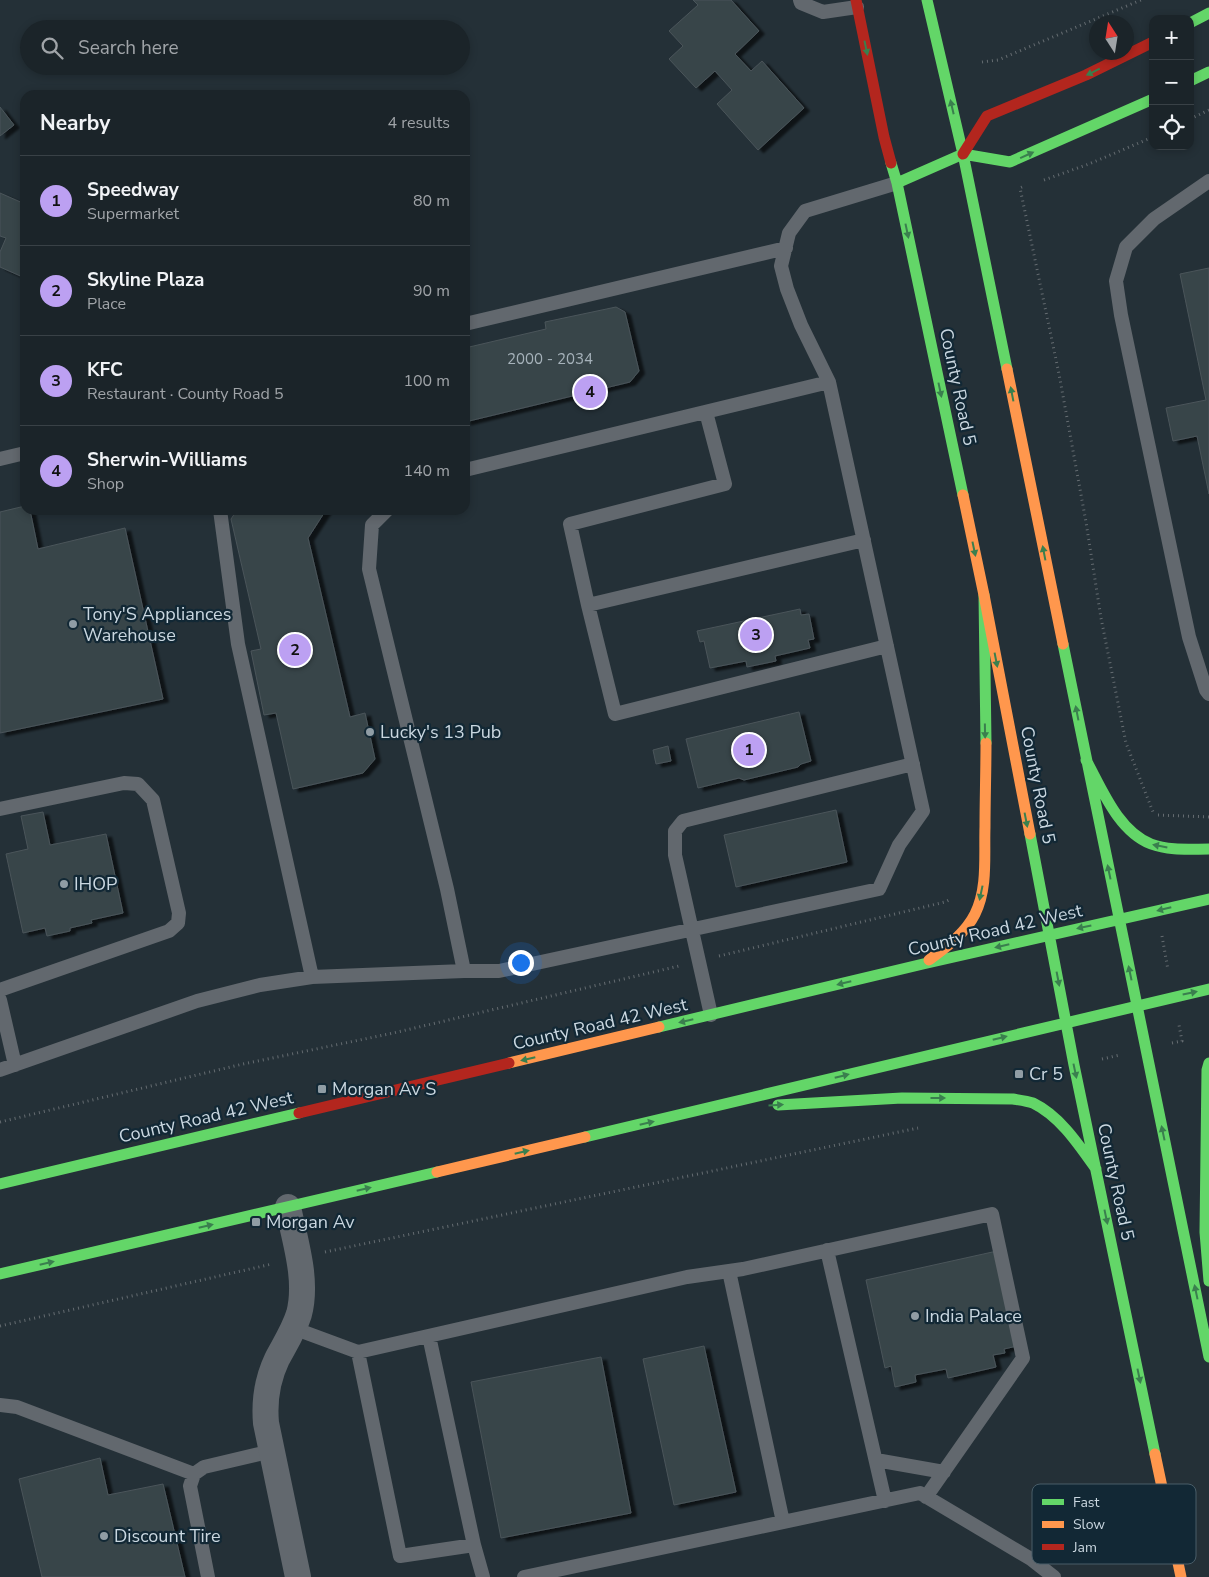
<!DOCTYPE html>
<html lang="en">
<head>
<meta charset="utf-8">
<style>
	:root { --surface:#1b2429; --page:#283035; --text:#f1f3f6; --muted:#a0a4a8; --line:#394146; --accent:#bca0f2 }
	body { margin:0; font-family:"Nunito Sans",sans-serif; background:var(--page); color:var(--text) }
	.controls { position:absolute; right:15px; top:15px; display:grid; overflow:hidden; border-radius:10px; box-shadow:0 2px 8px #0003 }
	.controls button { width:45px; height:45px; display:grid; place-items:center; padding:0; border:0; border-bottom:1px solid var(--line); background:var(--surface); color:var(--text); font:25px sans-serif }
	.compass { position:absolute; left:1089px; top:15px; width:45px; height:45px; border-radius:50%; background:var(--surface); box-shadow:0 2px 8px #0003; rotate:348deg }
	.you { position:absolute; left:520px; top:962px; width:18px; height:18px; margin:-12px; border:4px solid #fff; border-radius:50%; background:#1a73e8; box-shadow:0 0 0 8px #1a73e833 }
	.badge { display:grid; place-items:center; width:32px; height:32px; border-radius:50%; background:var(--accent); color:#111; font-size:16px; font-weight:700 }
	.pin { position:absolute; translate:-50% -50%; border:2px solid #fff; box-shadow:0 1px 5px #0006 }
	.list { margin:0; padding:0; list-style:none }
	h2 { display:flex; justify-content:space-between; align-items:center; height:65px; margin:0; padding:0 20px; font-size:21px }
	h2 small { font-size:16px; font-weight:400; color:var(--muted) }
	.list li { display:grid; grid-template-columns:32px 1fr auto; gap:15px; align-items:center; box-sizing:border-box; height:90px; padding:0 20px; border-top:1px solid var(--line) }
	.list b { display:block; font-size:19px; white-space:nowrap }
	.list p { margin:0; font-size:16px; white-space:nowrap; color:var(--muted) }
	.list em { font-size:16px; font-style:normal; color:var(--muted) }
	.icon { flex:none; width:28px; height:28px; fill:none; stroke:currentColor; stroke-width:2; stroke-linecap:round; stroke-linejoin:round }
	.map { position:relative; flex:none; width:1209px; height:1577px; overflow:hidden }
	.search { position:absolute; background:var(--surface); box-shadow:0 2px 8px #0003; left:20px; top:20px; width:450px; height:55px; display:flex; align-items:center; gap:12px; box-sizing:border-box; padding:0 18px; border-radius:28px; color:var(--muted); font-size:19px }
	.panel { position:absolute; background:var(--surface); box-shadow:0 2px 8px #0003; left:20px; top:90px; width:450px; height:425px; border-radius:15px }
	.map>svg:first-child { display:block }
	.building { fill:#394449; stroke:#4a555a; filter:url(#shadow) }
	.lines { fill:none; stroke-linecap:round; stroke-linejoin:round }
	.path { stroke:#656c71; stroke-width:3; stroke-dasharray:1 4; stroke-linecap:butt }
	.lane { stroke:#62686e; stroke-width:14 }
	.street { stroke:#62686e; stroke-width:26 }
	.fast { stroke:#63d668; stroke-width:11 }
	.slow { stroke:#ff974d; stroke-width:11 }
	.jam { stroke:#b3261e; stroke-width:11 }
	.oneway { fill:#3a7f4e }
	.poi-dot { fill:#909da5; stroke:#122835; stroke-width:2 }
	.labels { text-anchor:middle; stroke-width:4.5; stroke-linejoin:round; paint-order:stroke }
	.number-label { font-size:15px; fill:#a6b2ba }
	.street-label { font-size:18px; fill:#cad7e0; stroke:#122835 }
	.poi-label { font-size:18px; fill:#cad7e0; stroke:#122835; text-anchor:start }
	.key { fill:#122835; stroke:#495d68; stroke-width:1 }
	.key-label { font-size:14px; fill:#cad7e0 }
</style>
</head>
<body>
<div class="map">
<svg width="1209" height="1577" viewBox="0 0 1209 1577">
	<defs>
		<filter id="shadow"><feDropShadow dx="5.5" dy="3" stdDeviation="1" flood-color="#0009"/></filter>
	</defs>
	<rect width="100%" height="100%" fill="#243037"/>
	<!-- building -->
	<path class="building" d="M 693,0 L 731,0 L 759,31 L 735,54 L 751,71 L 762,61 L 804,108 L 758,150 L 717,104 L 732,90 L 715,71 L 696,88 L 669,59 L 683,46 L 669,31 L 698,5 Z
		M 0,107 L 14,125 L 0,136 Z
		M 0,193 L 25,204 L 25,278 L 0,267 L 0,252 L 6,238 L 0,236 Z
		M 1209,268 L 1209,494 L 1197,436 L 1173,441 L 1166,408 L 1206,400 L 1180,274 Z
		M 616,307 L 625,312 L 639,371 L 630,382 L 465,422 L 465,348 L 546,329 L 545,322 Z
		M 25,506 L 25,510 L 30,510 L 38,549 L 125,528 L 163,699 L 0,733 L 0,512 Z
		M 237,510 L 326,510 L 308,538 L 350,717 L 365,713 L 375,759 L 363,773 L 293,789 L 276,713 L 264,715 L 251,651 L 261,649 L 231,519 Z
		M 800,609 L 801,615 L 809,614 L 814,639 L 808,640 L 810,648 L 775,656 L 776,661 L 747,667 L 746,661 L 710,668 L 704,641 L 700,642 L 697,631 Z
		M 799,712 L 811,761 L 801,764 L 798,767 L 744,780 L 739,778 L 698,788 L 686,739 Z
		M 668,746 L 671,761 L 656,764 L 653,750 Z
		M 836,810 L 847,862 L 736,887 L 724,835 Z
		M 43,812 L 50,845 L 106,834 L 123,913 L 91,920 L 92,923 L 70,928 L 70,931 L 47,936 L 45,928 L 23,933 L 6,854 L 28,849 L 21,816 Z
		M 997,1251 L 1017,1346 L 1004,1349 L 1005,1353 L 993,1355 L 996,1367 L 948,1378 L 946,1369 L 915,1375 L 916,1382 L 895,1387 L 891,1366 L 885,1368 L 866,1280 Z
		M 704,1346 L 736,1492 L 674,1505 L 643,1359 Z
		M 601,1357 L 631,1513 L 501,1538 L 471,1382 Z
		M 100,1458 L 108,1495 L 163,1484 L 185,1577 L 42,1577 L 19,1479 Z"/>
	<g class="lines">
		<!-- path -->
		<path class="path" d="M 982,62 L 998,60 L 1141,0
			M 1190,119 L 1209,110
			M 1044,180 L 1089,164 L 1153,137
			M 1022,187 L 1020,188 L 1059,374 L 1086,522 L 1101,618 L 1126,743 L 1153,812
			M 1158,815 L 1209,817
			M 1162,936 L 1168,970
			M 719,956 L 945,902 L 951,899
			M 1172,1043 L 1182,1041 L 1179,1025
			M 1102,1059 L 1120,1055
			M 0,1122 L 243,1064 L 389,1034 L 679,966
			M 325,1252 L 918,1128
			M 0,1326 L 272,1264"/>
		<!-- lane -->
		<path class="lane" d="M 800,0 L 801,3 L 823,12 L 857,7
			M 1209,181 L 1154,219 L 1126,247 L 1116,281 L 1121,315 L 1189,637 L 1206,690 L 1209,694
			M 465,324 L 786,248
			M 706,412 L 725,484 L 570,524 L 588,605 L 864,540
			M 0,459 L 25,453
			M 465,470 L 829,382
			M 220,510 L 238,644 L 312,977
			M 387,510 L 372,525 L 369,569 L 447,889 L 464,971
			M 588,605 L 615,714 L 887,646
			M 0,809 L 124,783 L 138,784 L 153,800 L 179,913 L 178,923 L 169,931 L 0,990
			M 0,1000 L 15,1065
			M 711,1015 L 675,855 L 675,831 L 683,821 L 913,764
			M 0,1070 L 197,1001 L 260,985 L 312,977 L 464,971 L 499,971 L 879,889 L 899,845 L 923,811 L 829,382 L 801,325 L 787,289 L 781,266 L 789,233 L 805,211 L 897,183
			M 827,1250 L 885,1501
			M 729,1271 L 783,1522
			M 293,1328 L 358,1352 L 400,1556 L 474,1545 L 483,1577
			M 429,1336 L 474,1545
			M 358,1352 L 687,1277 L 743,1269 L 992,1214 L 1023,1358 L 926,1497
			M 0,1405 L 17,1407 L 194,1474
			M 876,1460 L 944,1472
			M 208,1577 L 190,1486 L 194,1474 L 204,1467 L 272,1451
			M 524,1577 L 920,1493 L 1031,1559 L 1054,1577"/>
		<!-- street -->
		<path class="street" d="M 288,1207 C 295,1241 308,1280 299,1314 C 294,1330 285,1344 277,1359 C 267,1380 264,1400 266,1423 L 298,1577"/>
		<!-- fast -->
		<path class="fast" d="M 927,0 L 963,154 L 1007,369
			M 1190,23 L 1209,13
			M 1190,81 L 1209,72
			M 891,163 L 897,183 L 963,495
			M 897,183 L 963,154 L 1010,162 L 1153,99
			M 984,595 L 986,743
			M 1063,644 L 1209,1357
			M 1086,760 C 1102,789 1118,831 1151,844 C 1169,851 1190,849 1209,849
			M 1030,834 L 1074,1065 L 1155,1454
			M 659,1027 L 923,964 L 1209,899
			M 1209,1063 L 1207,1070 L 1205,1232 L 1209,1281
			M 778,1105 L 902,1098 L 1013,1099 C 1019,1100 1027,1101 1033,1103 C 1060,1116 1079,1145 1096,1169
			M 585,1137 L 1209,989
			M 0,1184 L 299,1113
			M 0,1274 L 437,1172"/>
		<!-- slow -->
		<path class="slow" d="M 1007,369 L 1063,644
			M 963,495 L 984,595 L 1030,834
			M 929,960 C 946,947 965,934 975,914 C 988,888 984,856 985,827 C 985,799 986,771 986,743
			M 509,1063 L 659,1027
			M 437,1172 L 585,1137
			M 1155,1454 L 1181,1577"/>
		<!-- jam -->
		<path class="jam" d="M 856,0 L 884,137 L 891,163
			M 963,154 L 987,116 L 1086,75 L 1153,42
			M 299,1113 L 509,1063"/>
	</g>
	<!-- one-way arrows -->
	<defs><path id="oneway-solid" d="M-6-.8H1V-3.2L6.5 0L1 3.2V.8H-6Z" transform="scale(1.25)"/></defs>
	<g class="oneway">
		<use href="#oneway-solid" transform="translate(866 48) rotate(78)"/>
		<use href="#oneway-solid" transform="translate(1093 72) rotate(154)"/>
		<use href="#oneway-solid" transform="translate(952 107) rotate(-103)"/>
		<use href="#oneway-solid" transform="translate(1027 155) rotate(-24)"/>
		<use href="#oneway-solid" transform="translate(907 231) rotate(78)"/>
		<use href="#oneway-solid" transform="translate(940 390) rotate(78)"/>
		<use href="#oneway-solid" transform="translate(1012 394) rotate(-101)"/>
		<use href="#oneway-solid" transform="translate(974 549) rotate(78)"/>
		<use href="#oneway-solid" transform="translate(1044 553) rotate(-101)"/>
		<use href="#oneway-solid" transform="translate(996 660) rotate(79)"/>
		<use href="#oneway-solid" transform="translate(1077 713) rotate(-101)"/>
		<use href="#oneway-solid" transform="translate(985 731) rotate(89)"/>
		<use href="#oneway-solid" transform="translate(1026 820) rotate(79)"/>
		<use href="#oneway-solid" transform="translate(1160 846) rotate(-169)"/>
		<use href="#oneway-solid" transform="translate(1109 872) rotate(-102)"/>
		<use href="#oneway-solid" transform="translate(981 893) rotate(102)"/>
		<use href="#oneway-solid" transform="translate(1164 909) rotate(166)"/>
		<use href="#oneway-solid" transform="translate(1084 927) rotate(168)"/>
		<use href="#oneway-solid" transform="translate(1002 946) rotate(167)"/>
		<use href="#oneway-solid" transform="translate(1130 973) rotate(-102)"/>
		<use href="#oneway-solid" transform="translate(1058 979) rotate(79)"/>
		<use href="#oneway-solid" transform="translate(844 983) rotate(166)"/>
		<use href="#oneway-solid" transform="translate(1190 993) rotate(-12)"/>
		<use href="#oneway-solid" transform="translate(686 1021) rotate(167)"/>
		<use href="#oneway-solid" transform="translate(1000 1038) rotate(-14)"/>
		<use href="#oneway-solid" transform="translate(528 1059) rotate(167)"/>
		<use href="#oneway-solid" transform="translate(1075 1071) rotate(78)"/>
		<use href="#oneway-solid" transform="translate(842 1076) rotate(-14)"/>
		<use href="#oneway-solid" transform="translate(938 1098)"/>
		<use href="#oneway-solid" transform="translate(776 1105) rotate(-3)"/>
		<use href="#oneway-solid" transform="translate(647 1123) rotate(-13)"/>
		<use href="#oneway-solid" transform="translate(1163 1133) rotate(-102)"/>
		<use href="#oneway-solid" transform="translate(522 1152) rotate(-13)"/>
		<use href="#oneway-solid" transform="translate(364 1189) rotate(-13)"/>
		<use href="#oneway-solid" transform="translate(1106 1217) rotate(78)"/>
		<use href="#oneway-solid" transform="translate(206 1226) rotate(-13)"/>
		<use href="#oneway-solid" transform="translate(47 1263) rotate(-13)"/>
		<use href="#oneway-solid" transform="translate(1196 1292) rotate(-102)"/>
		<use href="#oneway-solid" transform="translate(1139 1376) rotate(78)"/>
	</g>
	<!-- markers -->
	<g class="poi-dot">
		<circle cx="73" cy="624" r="5"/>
		<circle cx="370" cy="732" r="5"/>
		<circle cx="64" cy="884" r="5"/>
		<rect x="1014" y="1069" width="10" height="10" rx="2.5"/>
		<rect x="317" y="1084" width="10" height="10" rx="2.5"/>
		<rect x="251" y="1217" width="10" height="10" rx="2.5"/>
		<circle cx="915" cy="1316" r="5"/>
		<circle cx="104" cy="1536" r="5"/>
	</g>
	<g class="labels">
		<!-- number labels -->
		<g class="number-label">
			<text x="550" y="364">2000 - 2034</text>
		</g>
		<!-- street labels -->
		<g class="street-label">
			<text transform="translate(958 387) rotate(78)" y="6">County Road 5</text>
			<text transform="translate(1038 785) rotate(79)" y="6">County Road 5</text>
			<text transform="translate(995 930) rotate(-13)" y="6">County Road 42 West</text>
			<text transform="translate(600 1024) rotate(-13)" y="6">County Road 42 West</text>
			<text transform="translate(206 1117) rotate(-13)" y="6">County Road 42 West</text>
			<text transform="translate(1116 1182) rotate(78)" y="6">County Road 5</text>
		</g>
		<!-- poi labels -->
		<g class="poi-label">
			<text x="83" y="620">Tony'S Appliances<tspan x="83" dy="21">Warehouse</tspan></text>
			<text x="380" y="738">Lucky's 13 Pub</text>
			<text x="74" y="890">IHOP</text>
			<text x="1029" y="1080">Cr 5</text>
			<text x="332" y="1095">Morgan Av S</text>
			<text x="266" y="1228">Morgan Av</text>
			<text x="925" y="1322">India Palace</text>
			<text x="114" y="1542">Discount Tire</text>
		</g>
	</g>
	<!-- legend -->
	<rect x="1032" y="1484" width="164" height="80" rx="8" class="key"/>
	<rect x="1042" y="1499" width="22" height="6" fill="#63d668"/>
	<rect x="1042" y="1521" width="22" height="7" fill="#ff974d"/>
	<rect x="1042" y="1544" width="22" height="6" fill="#b3261e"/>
	<g class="key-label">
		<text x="1073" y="1507">Fast</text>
		<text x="1073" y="1529">Slow</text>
		<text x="1073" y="1552">Jam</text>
	</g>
</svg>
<div class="controls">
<button>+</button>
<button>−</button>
<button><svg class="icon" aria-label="locate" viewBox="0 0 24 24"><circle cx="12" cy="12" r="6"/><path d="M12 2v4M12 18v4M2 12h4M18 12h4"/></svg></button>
</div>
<svg class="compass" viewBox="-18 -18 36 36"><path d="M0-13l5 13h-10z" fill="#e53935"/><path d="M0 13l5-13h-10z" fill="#a0a4a8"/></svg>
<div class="you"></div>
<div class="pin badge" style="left:749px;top:750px">1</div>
<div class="pin badge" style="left:295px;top:650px">2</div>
<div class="pin badge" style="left:756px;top:635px">3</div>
<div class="pin badge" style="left:590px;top:392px">4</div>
<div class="search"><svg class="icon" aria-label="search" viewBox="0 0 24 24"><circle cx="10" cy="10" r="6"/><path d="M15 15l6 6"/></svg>Search here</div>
<section class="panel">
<h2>Nearby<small>4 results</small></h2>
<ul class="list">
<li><span class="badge">1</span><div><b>Speedway</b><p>Supermarket</p></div><em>80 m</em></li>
<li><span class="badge">2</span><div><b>Skyline Plaza</b><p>Place</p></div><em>90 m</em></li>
<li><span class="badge">3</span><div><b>KFC</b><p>Restaurant · County Road 5</p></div><em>100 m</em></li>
<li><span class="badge">4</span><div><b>Sherwin-Williams</b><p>Shop</p></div><em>140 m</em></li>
</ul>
</section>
</div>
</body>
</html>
